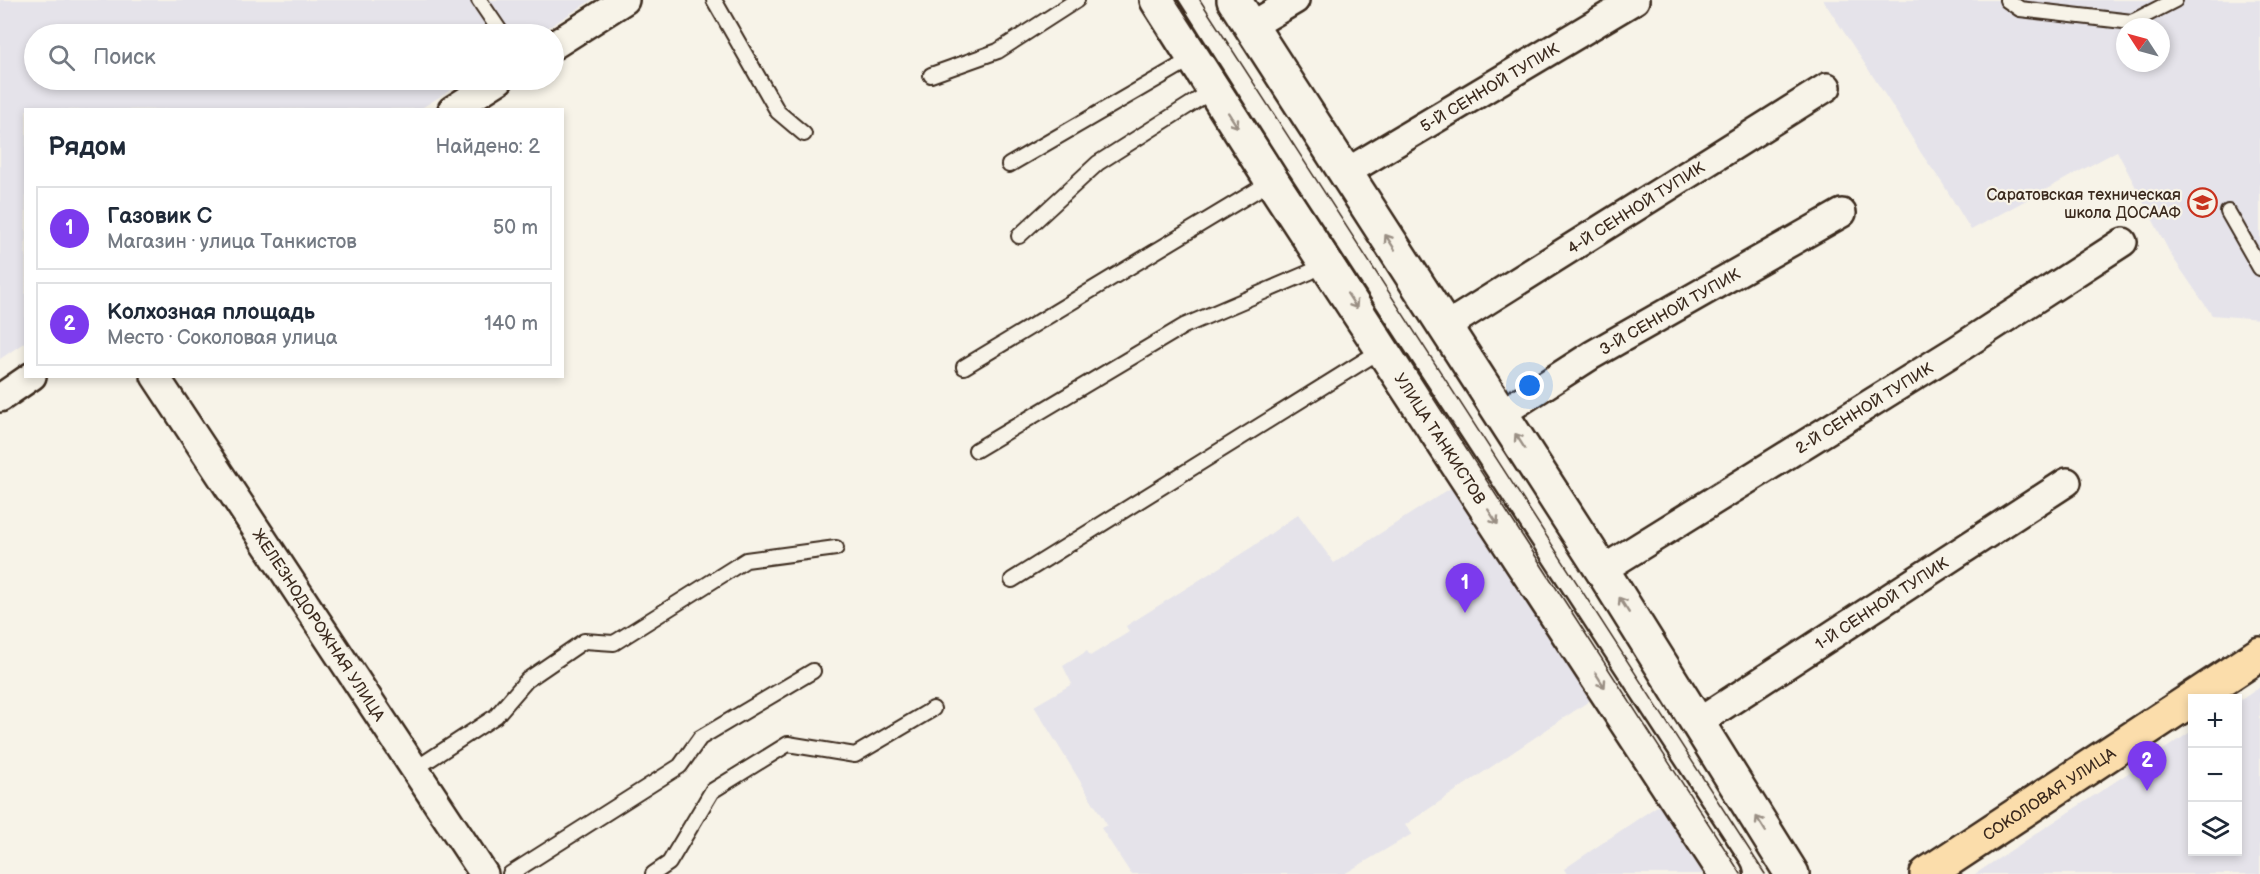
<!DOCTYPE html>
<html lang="ru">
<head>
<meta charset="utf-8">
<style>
	:root { --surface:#fff; --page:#f6f6f7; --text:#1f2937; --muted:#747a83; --line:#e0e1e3; --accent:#7c3aed }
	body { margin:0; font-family:"Balsamiq Sans",sans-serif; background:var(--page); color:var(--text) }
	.controls { position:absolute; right:18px; bottom:18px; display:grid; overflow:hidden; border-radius:0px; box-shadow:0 3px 9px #0003 }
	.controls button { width:54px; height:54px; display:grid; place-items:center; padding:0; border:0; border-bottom:2px solid var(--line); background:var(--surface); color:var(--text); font:30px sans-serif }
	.compass { position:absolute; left:2116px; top:18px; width:54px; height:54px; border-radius:50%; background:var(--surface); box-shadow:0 3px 9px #0003; rotate:306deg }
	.you { position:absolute; left:1530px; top:386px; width:21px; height:21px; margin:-15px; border:4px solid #fff; border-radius:50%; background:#1a73e8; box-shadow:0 0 0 9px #1a73e833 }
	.badge { display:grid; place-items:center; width:39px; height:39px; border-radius:50%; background:var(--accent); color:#fff; font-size:20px; font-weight:700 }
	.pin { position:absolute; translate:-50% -50px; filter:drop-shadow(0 2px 3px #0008) }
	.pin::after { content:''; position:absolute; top:32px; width:21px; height:18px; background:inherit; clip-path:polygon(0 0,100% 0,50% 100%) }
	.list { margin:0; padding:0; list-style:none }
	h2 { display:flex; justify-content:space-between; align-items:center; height:78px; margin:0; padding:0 24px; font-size:26px }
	h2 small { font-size:20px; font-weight:400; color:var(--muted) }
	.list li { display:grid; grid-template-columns:39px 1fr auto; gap:18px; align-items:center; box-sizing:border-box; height:84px; margin:0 12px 12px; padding:0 12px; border:2px solid var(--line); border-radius:0px }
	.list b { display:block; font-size:22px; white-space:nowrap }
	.list p { margin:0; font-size:20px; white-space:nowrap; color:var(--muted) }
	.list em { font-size:20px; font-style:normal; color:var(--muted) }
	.icon { flex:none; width:33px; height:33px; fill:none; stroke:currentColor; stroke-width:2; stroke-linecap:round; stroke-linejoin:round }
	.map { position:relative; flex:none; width:2260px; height:874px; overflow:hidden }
	.search { position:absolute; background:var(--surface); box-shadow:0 3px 9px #0003; left:24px; top:24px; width:540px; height:66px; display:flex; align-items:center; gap:15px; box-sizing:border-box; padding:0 21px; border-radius:33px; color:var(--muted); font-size:22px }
	.panel { position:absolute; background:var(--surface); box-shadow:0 3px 9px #0003; left:24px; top:108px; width:540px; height:270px; border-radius:0px }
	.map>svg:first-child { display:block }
	.built { fill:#e5e3ea; fill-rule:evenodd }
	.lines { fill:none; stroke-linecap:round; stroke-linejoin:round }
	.service-casing { stroke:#3b2a1e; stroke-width:18 }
	.minor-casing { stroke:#3b2a1e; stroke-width:32 }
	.secondary-casing { stroke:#3b2a1e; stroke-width:38 }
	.primary-casing { stroke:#3b2a1e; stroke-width:38 }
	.service { stroke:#f7f3e8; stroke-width:14 }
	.minor { stroke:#f7f3e8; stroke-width:27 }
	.secondary { stroke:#f7f3e8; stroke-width:33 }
	.primary { stroke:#fbddab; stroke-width:33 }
	.tram { stroke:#3b2a1e; stroke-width:1.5 }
	.oneway { stroke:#998e83 }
	.labels { text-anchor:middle; stroke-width:4.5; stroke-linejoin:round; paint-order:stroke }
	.street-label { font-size:16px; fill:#3b2a1e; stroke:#f7f3e8 }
	.poi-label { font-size:16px; fill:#3b2a1e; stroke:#f7f3e8; text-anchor:end }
</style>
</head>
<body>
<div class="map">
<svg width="2260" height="874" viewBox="0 0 2260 874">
	<rect width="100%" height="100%" fill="#f7f3e8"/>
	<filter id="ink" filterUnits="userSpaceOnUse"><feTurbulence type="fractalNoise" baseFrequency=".0167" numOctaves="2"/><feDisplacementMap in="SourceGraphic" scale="12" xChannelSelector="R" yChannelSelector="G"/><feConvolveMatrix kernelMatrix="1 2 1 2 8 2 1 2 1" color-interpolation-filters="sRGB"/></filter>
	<g filter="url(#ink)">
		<!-- built -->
		<path class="built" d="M 0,0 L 592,0 L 538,34 L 34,34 L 34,80 L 467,80 L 420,109 L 26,110 L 25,342 L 0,359 Z
			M 1823,0 L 2260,0 L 2260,319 L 2212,315 L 2171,255 L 2117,151 L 1971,230 L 1943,184 L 1921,153 L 1895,110 ZM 2125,27 L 2161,27 L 2161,63 L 2125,63 Z
			M 1457,484 L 1595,697 L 1405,825 L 1412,834 L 1344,874 L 1131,874 L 1101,828 L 1107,825 L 1034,706 L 1072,684 L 1063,666 L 1087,651 L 1090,656 L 1129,632 L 1126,626 L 1252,547 L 1298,514 L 1334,563 Z
			M 2260,687 L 2260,874 L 1975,874 L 2192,731 L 2192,852 L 2238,852 L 2238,702 Z
			M 1663,802 L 1710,874 L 1567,874 L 1564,869 Z"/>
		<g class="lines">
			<defs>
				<path id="service" d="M 479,0 L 502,34
					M 714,0 L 778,112 L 804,134
					M 2007,0 L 2020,9 L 2132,22 L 2175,0
					M 931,75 L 998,51 L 1077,0
					M 1009,165 L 1193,58
					M 2228,212 L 2260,268
					M 1019,236 L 1098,163 L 1213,90
					M 964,367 L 1272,181
					M 976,450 L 1184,326 L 1310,272 L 1326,262
					M 1012,580 L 1383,349
					M 415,769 L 496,716 L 527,680 L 584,641 L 614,643 L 746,560 L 836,548
					M 510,874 L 680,766 L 700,738 L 813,671
					M 653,874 L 669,863 L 712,791 L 788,744 L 855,755 L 933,709"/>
				<g id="minor">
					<path d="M 1251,26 L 1295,0"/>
					<path d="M 554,45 L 625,0"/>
					<path d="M 452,110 L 499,80"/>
					<path id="s1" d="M 1345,173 L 1635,0"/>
					<path id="s2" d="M 1445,327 L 1827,87"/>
					<path id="s3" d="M 155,376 L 484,874"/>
					<path d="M 0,398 L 32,376"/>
					<path id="s4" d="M 1502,413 L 1592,355 L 1842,213"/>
					<path id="s5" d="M 1602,570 L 1958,349 L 2123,242"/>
					<path id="s6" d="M 1697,723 L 2067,482"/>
				</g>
				<g id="secondary">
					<path id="s7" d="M 1157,0 L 1272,181 L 1726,874"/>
					<path d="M 1234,0 L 1602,570 L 1792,874"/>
				</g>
				<g id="primary">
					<path id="s8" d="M 1927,874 L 2260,654"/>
				</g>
			</defs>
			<!-- service casing -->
			<use href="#service" class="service-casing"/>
			<!-- minor casing -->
			<use href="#minor" class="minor-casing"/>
			<!-- secondary casing -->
			<use href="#secondary" class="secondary-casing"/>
			<!-- primary casing -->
			<use href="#primary" class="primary-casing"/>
			<!-- service -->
			<use href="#service" class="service"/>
			<!-- minor -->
			<use href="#minor" class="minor"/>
			<!-- secondary -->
			<use href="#secondary" class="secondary"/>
			<!-- primary -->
			<use href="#primary" class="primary"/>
			<!-- tram -->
			<path class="tram" d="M 1176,0 L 1741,874
				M 1200,0 L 1765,874"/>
		</g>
		<!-- one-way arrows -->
		<defs><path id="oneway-shaft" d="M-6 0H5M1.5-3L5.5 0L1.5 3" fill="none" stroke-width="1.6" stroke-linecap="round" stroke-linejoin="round" transform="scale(1.5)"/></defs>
		<g class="oneway">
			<use href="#oneway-shaft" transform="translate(1233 120) rotate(57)"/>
			<use href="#oneway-shaft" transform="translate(1390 242) rotate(-123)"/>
			<use href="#oneway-shaft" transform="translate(1352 301) rotate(57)"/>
			<use href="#oneway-shaft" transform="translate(1520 441) rotate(-123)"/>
			<use href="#oneway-shaft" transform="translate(1493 517) rotate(57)"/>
			<use href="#oneway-shaft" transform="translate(1624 605) rotate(-122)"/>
			<use href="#oneway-shaft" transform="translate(1600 680) rotate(57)"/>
			<use href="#oneway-shaft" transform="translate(1761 824) rotate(-122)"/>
		</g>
	</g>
	<!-- icons -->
	<defs>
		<symbol id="university-ring" viewBox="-11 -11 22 22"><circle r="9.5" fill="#f7f3e8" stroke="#c8321e" stroke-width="1.5"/><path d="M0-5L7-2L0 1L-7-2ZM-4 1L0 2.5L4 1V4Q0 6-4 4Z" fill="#c8321e"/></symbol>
	</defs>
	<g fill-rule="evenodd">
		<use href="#university-ring" x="2186" y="186" width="33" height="33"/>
	</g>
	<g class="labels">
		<!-- street labels -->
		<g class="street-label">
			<text dy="6" stroke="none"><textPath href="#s1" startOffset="168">5-Й СЕННОЙ ТУПИК</textPath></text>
			<text dy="6" stroke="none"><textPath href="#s2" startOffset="225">4-Й СЕННОЙ ТУПИК</textPath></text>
			<text dy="6" stroke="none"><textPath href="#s4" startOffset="196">3-Й СЕННОЙ ТУПИК</textPath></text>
			<text dy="6" stroke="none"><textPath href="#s5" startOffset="308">2-Й СЕННОЙ ТУПИК</textPath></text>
			<text dy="6" stroke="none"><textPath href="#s7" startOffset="522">УЛИЦА ТАНКИСТОВ</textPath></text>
			<text dy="6" stroke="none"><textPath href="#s6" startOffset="220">1-Й СЕННОЙ ТУПИК</textPath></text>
			<text dy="6" stroke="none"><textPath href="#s3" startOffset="298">ЖЕЛЕЗНОДОРОЖНАЯ УЛИЦА</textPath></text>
			<text dy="6" stroke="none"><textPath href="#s8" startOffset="146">СОКОЛОВАЯ УЛИЦА</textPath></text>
		</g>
		<!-- poi labels -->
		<g class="poi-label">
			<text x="2181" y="200">Саратовская техническая<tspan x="2181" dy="18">школа ДОСААФ</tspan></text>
		</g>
	</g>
</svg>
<div class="controls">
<button>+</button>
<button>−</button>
<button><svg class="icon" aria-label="layers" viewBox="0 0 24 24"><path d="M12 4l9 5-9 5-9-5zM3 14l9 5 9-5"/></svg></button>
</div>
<svg class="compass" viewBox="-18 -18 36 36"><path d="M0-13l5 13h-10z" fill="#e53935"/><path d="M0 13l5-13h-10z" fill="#747a83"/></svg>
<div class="you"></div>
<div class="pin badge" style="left:1465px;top:613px">1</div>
<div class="pin badge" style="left:2147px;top:791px">2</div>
<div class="search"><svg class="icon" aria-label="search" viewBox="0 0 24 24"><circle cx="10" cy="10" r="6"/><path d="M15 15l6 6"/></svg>Поиск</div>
<section class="panel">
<h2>Рядом<small>Найдено: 2</small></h2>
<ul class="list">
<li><span class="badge">1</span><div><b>Газовик С</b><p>Магазин · улица Танкистов</p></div><em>50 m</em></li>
<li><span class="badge">2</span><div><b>Колхозная площадь</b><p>Место · Соколовая улица</p></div><em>140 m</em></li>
</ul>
</section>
</div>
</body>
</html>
